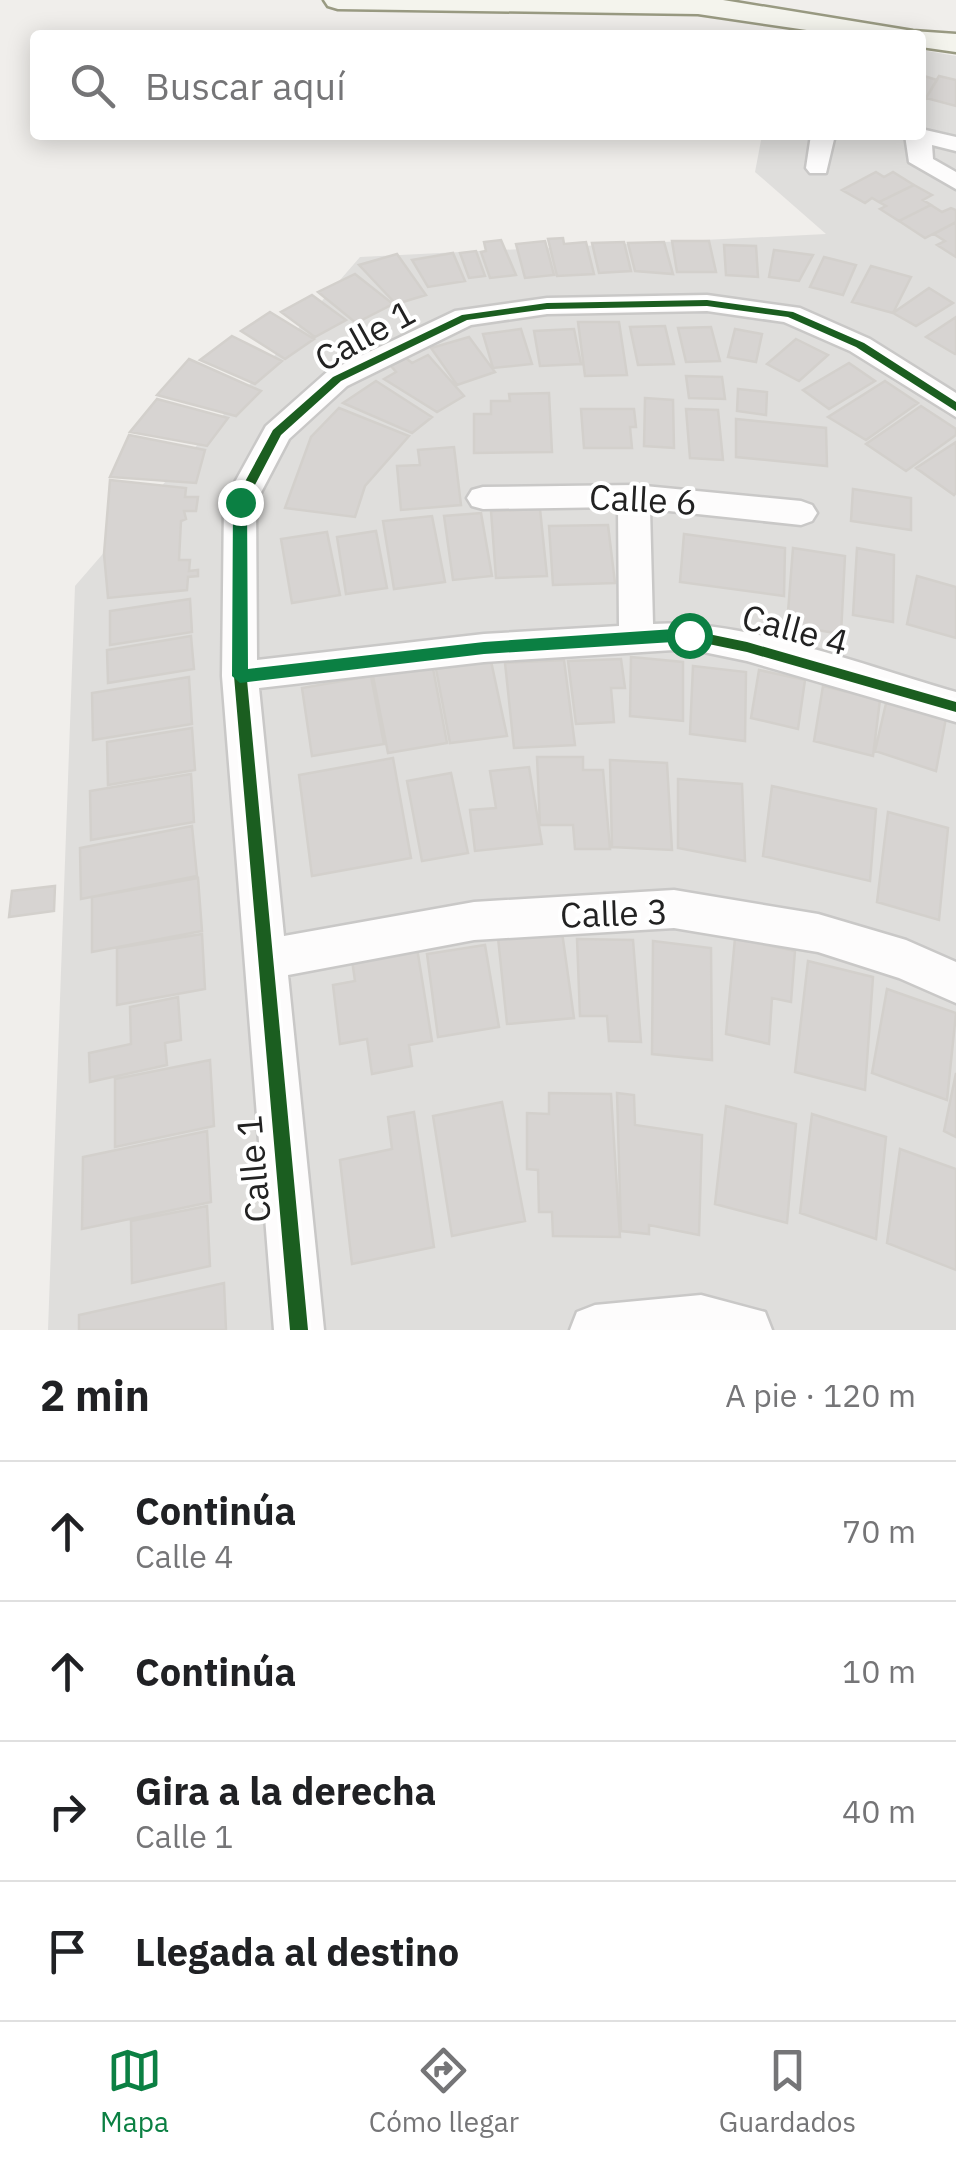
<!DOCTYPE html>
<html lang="es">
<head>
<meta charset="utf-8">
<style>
	:root { --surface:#fff; --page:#f6f6f6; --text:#202124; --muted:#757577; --line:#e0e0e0; --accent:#0b8043 }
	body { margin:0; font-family:"IBM Plex Sans",sans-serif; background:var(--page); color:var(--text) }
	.stop { position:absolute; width:30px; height:30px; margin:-22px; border:8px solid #0b8043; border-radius:50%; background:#fff }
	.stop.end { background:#0b8043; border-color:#fff; box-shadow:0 2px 10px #0008 }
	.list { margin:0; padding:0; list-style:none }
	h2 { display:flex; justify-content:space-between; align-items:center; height:130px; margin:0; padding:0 40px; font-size:42px }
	h2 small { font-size:32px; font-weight:400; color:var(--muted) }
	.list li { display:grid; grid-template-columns:65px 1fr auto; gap:30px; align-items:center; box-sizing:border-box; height:140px; padding:0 40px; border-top:2px solid var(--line) }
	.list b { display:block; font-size:38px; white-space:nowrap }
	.list p { margin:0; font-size:32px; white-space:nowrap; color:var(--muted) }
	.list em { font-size:32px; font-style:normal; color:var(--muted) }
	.icon { flex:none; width:55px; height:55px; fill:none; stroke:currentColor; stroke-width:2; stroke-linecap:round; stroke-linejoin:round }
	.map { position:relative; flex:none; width:956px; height:1330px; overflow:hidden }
	.search { position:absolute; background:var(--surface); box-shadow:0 5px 25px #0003; left:30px; right:30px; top:30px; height:110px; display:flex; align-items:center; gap:25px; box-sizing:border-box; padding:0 35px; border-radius:10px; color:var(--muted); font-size:38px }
	.sheet { height:690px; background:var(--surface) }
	nav { display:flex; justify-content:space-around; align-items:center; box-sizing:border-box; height:140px; border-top:2px solid var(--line); background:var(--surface); font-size:28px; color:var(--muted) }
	nav a { display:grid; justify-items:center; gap:5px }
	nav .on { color:var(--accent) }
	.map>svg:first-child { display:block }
	.residential { fill:#dfdedc }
	.building { fill:#d7d4d2; stroke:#d3d0cc; stroke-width:2.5 }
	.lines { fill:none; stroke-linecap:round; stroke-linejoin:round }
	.street-casing { stroke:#c9c8c7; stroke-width:5 }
	.secondary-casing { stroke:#999a82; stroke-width:5 }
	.street { fill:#fdfcfc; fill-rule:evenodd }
	.secondary { fill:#f4f4ed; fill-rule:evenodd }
	.cycleway-casing { stroke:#fff; stroke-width:7 }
	.cycleway { fill:#1b5e20; fill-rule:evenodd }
	.route { fill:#0b8043 }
	.labels { text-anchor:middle; stroke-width:8; stroke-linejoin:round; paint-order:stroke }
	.street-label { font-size:35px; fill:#222; stroke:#fff }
</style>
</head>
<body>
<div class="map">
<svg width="956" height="1330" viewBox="0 0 956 1330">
	<rect width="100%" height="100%" fill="#f0eeeb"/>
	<!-- residential -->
	<path class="residential" d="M 921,50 L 956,56 L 956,1330 L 48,1330 L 75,586 L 360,257 L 826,234 L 755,172 L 762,135 L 921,135 Z"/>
	<!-- building -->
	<path class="building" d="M 924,76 L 937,80 L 923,103 L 921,78 Z
		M 939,76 L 956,80 L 956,106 L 926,98 Z
		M 876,172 L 884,177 L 893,172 L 914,185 L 879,202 L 872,198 L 865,203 L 842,190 Z
		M 914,185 L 932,195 L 923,200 L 931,205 L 899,221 L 880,209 L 886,206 L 879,202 Z
		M 931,205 L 942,212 L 951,208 L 956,210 L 956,222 L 925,238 L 899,221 Z
		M 956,222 L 956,257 L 937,245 L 945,241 L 934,234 Z
		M 563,238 L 564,244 L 586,242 L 594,274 L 557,276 L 548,239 Z
		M 501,240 L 516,275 L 490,278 L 481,252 L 486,251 L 484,242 Z
		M 545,241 L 554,275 L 525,278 L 516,244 Z
		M 672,241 L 709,241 L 716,272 L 677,272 Z
		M 624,242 L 631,271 L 599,273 L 592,243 Z
		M 664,242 L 673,274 L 635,271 L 628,243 Z
		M 724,245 L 756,246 L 758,277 L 726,275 Z
		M 774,250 L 813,255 L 799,281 L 769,277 Z
		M 476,251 L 485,276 L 469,278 L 460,253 Z
		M 453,253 L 465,281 L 428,287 L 412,260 Z
		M 397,254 L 426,295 L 396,304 L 359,265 Z
		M 824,257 L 856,265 L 843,295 L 810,287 Z
		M 871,266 L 911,277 L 893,313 L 852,302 Z
		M 355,274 L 393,304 L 356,323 L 318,292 Z
		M 929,288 L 953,303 L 916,326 L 893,313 Z
		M 312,295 L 346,320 L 315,337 L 281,312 Z
		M 270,312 L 314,339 L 285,359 L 241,331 Z
		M 956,317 L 956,353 L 955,354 L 926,337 Z
		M 578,322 L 619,322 L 627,375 L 585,376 Z
		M 665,326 L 674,364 L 638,365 L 630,327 Z
		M 711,327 L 720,361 L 686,362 L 678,328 Z
		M 521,329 L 532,364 L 493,368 L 483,334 Z
		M 574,329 L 581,364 L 540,366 L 534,331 Z
		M 735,329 L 762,334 L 756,362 L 728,357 Z
		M 232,336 L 282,361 L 255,384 L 200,360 Z
		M 469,337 L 495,372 L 457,385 L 431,348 Z
		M 796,339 L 828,355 L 799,381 L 767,364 Z
		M 428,355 L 464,396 L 437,412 L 384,379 L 396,372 L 391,366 L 406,358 L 412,363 Z
		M 189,359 L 261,391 L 236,416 L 157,395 Z
		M 849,363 L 875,381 L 829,409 L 803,390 Z
		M 686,376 L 722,377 L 725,399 L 689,398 Z
		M 376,381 L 432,417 L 412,433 L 343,403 Z
		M 885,381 L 918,403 L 866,440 L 828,417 Z
		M 738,389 L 767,392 L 766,415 L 737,411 Z
		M 549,393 L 552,452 L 474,453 L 474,414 L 491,414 L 491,401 L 510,401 L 509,394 Z
		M 645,398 L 673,400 L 674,448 L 644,446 Z
		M 157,399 L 228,418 L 207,446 L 130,432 Z
		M 921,406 L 956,429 L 956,435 L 906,471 L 866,444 Z
		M 339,408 L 409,436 L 365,486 L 355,517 L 285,508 L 311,437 Z
		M 581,409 L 634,409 L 636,427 L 630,427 L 632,448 L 584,448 Z
		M 686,409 L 718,410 L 723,460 L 690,458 Z
		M 736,419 L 826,428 L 827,466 L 736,457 Z
		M 129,435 L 205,450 L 196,483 L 110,477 Z
		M 956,442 L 956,493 L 954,495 L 916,468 Z
		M 454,447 L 461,505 L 401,510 L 397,466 L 420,465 L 418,450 Z
		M 110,480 L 186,488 L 185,497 L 198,497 L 196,511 L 184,511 L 186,519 L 181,521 L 179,560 L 190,560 L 189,571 L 198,570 L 198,576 L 188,577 L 187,590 L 108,598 L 104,554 Z
		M 853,489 L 911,498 L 911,530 L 851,521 Z
		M 540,509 L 547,576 L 496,578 L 491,511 Z
		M 481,513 L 492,576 L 453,580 L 444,516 Z
		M 432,516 L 445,582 L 394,589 L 383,521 Z
		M 608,525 L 615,583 L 553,585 L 549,526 Z
		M 376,531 L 387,588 L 346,594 L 337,537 Z
		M 327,532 L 340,595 L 292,603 L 281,539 Z
		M 684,534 L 785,548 L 784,596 L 680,582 Z
		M 793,548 L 845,556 L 841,634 L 787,625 Z
		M 857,548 L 894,555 L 893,622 L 853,615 Z
		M 917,576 L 956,587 L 956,638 L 907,624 Z
		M 190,599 L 192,632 L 110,645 L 110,611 Z
		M 191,636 L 194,669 L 108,683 L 107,650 Z
		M 631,657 L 683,662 L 683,721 L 630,716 Z
		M 621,659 L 625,688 L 611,688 L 614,722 L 576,724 L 568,661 Z
		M 564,660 L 575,745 L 514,748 L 505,663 Z
		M 491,661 L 507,736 L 450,743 L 436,669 Z
		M 432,663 L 447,743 L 388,753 L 372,671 Z
		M 693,666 L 746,672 L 745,741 L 690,734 Z
		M 759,670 L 805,680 L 798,729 L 751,718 Z
		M 371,676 L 384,744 L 312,756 L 302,688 Z
		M 189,677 L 192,724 L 93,740 L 92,693 Z
		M 823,686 L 880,700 L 873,756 L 814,741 Z
		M 887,699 L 946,718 L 936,771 L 875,751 Z
		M 192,728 L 195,770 L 108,785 L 107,742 Z
		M 537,757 L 583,757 L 583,770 L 603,770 L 610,849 L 575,849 L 573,825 L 540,825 Z
		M 393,758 L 411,858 L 312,876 L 299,775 Z
		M 610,760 L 667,763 L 672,850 L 612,847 Z
		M 529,767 L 542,844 L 475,851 L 470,810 L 496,808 L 490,771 Z
		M 451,773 L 468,853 L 422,861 L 407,781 Z
		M 191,774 L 194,822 L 91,840 L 90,791 Z
		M 678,779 L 742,784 L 745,861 L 678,848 Z
		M 772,786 L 876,809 L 870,881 L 763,856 Z
		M 888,812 L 948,828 L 939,920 L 877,902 Z
		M 192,826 L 197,876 L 81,899 L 80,848 Z
		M 198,878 L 202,931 L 92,952 L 92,897 Z
		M 55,886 L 54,911 L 9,917 L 12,891 Z
		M 562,932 L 574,1018 L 507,1024 L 498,938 Z
		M 202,934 L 205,989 L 117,1005 L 117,948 Z
		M 735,938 L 795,951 L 791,1002 L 772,998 L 769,1044 L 726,1034 Z
		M 577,939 L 633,940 L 641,1042 L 609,1041 L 607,1016 L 580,1016 Z
		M 653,941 L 711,948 L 712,1060 L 652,1054 Z
		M 485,945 L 499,1027 L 438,1037 L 427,954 Z
		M 417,948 L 432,1041 L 409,1045 L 412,1066 L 372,1074 L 367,1039 L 340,1044 L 333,985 L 355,981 L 352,960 Z
		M 808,961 L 873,977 L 865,1090 L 795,1072 Z
		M 887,989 L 956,1013 L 947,1100 L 872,1073 Z
		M 178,997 L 181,1040 L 165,1043 L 167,1065 L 90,1082 L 89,1053 L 131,1044 L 130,1007 Z
		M 210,1060 L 214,1126 L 115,1147 L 115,1079 Z
		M 956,1073 L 956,1137 L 944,1131 Z
		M 549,1093 L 611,1094 L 620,1237 L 553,1236 L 552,1212 L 539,1212 L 538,1170 L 527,1169 L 527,1113 L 549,1114 Z
		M 617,1093 L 634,1095 L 635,1125 L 702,1135 L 699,1235 L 649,1225 L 649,1234 L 621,1231 Z
		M 502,1102 L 525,1221 L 452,1236 L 433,1116 Z
		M 726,1106 L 796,1124 L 787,1223 L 715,1204 Z
		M 414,1112 L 434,1247 L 352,1264 L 340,1160 L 392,1149 L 388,1117 Z
		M 812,1114 L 886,1137 L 876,1239 L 800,1213 Z
		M 207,1131 L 211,1202 L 82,1229 L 83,1157 Z
		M 900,1149 L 956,1169 L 956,1270 L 887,1243 Z
		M 207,1206 L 210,1266 L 132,1283 L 131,1221 Z
		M 224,1283 L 226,1330 L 79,1330 L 79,1315 Z"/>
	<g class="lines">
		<defs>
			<path id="street" d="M 921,129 L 956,137 L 956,151 L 932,145 L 933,159 L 956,172 L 956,189 L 909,162 L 905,135 L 921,135 Z
				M 811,135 L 835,135 L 826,173 L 810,173 L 806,168 Z
				M 707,295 L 800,308 L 870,339 L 956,393 L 956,417 L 850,351 L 784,322 L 707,311 L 547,314 L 471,325 L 347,386 L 289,439 L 256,502 L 257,660 L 484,634 L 619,626 L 618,507 L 483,509 L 472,506 L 467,498 L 472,490 L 483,487 L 634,485 L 801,501 L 812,505 L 817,513 L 812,521 L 801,525 L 650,509 L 653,624 C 742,618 868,667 956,692 L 956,722 L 747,661 L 689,649 L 484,662 L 259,688 L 284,936 L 474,902 L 674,890 L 818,914 L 906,940 L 956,962 L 956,1003 L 899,978 L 818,952 L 674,928 L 474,940 L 288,975 L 324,1330 L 274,1330 L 222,676 L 224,502 L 266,426 L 327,372 L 455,311 L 547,298 Z
				M 701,1295 L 765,1312 L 772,1330 L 570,1330 L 577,1312 L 595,1305 Z"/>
			<path id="secondary" d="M 324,0 L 723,0 L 913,31 L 956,34 L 956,52 L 921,47 L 921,35 L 841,35 L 698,14 L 338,9 L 328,6 Z"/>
		</defs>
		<!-- street casing -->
		<use href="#street" class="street-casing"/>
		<!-- secondary casing -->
		<use href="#secondary" class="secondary-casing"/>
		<!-- street -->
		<use href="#street" class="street"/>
		<!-- secondary -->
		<use href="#secondary" class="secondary"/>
		<defs>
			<path id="cycleway" d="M 707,300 L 793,312 L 864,343 L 956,402 L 956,411 L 856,347 L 788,317 L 707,306 L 547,309 L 467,320 L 341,381 L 281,435 L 246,502 L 246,670 L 484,643 L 689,630 L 747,642 L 956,702 L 956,712 L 747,652 L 689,640 L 484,653 L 247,680 L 308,1330 L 290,1330 L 234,676 L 234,502 L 273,430 L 333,377 L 462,315 L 547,303 Z"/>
		</defs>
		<!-- cycleway casing -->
		<use href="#cycleway" class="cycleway-casing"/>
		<!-- cycleway -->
		<use href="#cycleway" class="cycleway"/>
	</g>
	<!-- route -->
	<path class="route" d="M 240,497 L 247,502 L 248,669 L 484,642 L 689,628 L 697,635 L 689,641 L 484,654 L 240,683 L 232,676 L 233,502 Z"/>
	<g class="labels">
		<!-- street labels -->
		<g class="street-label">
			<text transform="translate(365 336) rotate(-29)" y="12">Calle 1</text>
			<text transform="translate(643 500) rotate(3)" y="12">Calle 6</text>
			<text transform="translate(795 630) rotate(15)" y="12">Calle 4</text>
			<text transform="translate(614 914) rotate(-2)" y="12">Calle 3</text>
			<text transform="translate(254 1169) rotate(-95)" y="12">Calle 1</text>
		</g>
	</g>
</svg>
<div class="stop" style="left:689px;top:635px"></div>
<div class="stop end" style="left:240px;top:502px"></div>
<div class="search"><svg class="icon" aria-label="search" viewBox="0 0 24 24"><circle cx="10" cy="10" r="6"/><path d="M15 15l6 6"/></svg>Buscar aquí</div>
</div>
<section class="sheet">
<h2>2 min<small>A pie · 120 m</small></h2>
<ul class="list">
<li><svg class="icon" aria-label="ahead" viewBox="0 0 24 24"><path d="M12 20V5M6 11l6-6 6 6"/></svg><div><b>Continúa</b><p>Calle 4</p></div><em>70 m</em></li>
<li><svg class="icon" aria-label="ahead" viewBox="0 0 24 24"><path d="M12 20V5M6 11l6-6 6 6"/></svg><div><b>Continúa</b></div><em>10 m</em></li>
<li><svg class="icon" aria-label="right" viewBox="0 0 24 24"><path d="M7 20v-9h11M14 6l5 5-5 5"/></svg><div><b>Gira a la derecha</b><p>Calle 1</p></div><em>40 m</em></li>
<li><svg class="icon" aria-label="arrive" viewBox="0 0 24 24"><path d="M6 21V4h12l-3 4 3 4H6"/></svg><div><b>Llegada al destino</b></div></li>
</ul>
</section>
<nav>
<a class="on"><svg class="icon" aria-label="map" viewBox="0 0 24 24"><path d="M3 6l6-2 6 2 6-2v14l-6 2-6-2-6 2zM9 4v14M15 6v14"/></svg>Mapa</a>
<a><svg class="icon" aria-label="directions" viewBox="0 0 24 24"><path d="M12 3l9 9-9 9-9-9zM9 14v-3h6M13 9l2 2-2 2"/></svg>Cómo llegar</a>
<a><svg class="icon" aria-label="saved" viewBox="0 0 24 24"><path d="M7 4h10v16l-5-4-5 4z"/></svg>Guardados</a>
</nav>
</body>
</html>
